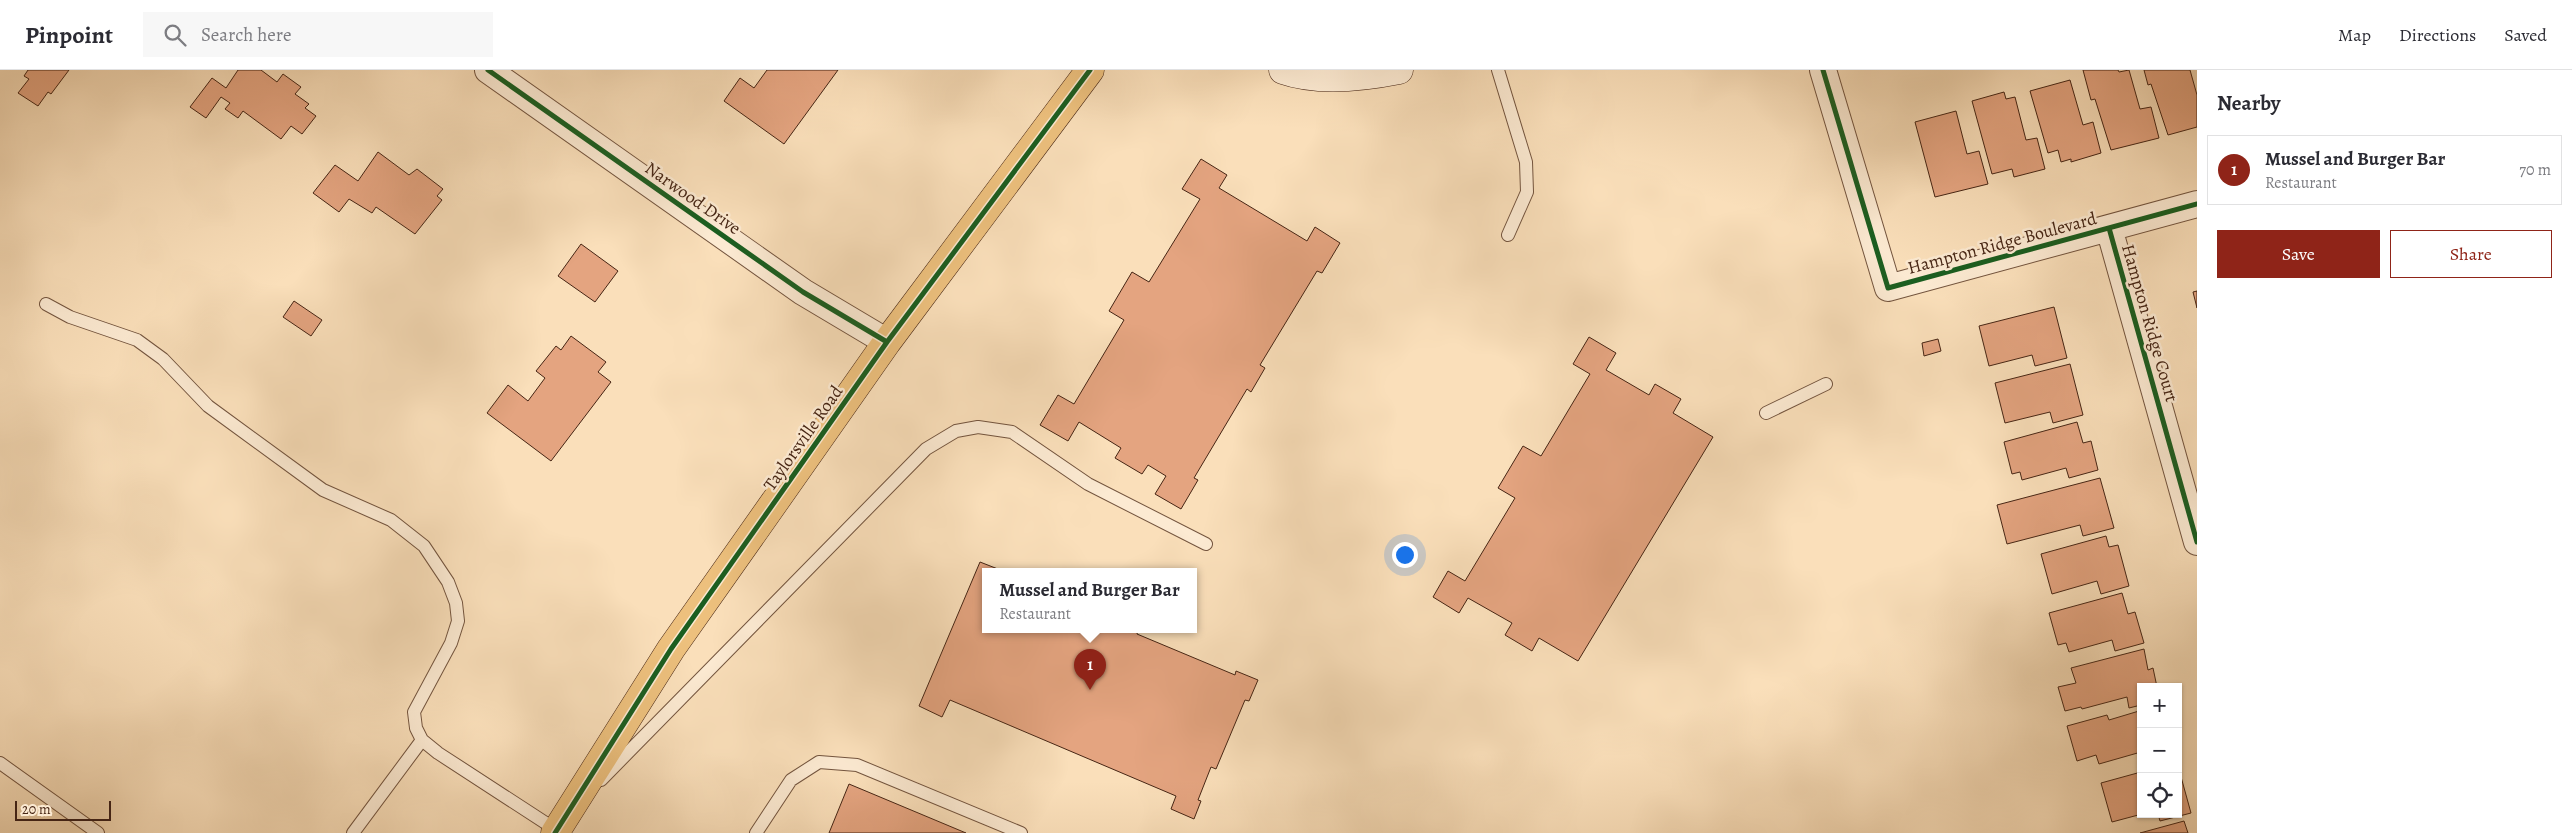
<!DOCTYPE html>
<html lang="en">
<head>
<meta charset="utf-8">
<style>
	:root { --surface:#fff; --page:#f7f7f7; --text:#2b2b33; --muted:#7c7c81; --line:#e1e1e2; --accent:#8f2418 }
	body { margin:0; font-family:Alegreya,serif; background:var(--page); color:var(--text) }
	.controls { position:absolute; right:15px; bottom:15px; display:grid; overflow:hidden; border-radius:0px; box-shadow:0 1px 4px #0004 }
	.controls button { width:45px; height:45px; display:grid; place-items:center; padding:0; border:0; border-bottom:1px solid var(--line); background:var(--surface); color:var(--text); font:25px sans-serif }
	.scale { position:absolute; left:15px; bottom:12px; width:96px; box-sizing:border-box; padding-left:5px; border:2px solid #462514; border-top:0; font-size:14px; line-height:18px; white-space:nowrap; color:#462514; -webkit-text-stroke:4px #fcead2; paint-order:stroke }
	.you { position:absolute; left:1404px; top:484px; width:18px; height:18px; margin:-12px; border:4px solid #fff; border-radius:50%; background:#1a73e8; box-shadow:0 0 0 8px #1a73e833 }
	.badge { display:grid; place-items:center; width:32px; height:32px; border-radius:50%; background:var(--accent); color:#fff; font-size:16px; font-weight:700 }
	.pin { position:absolute; translate:-50% -41px; filter:drop-shadow(0 1px 2px #0008) }
	.pin::after { content:''; position:absolute; top:26px; width:18px; height:15px; background:inherit; clip-path:polygon(0 0,100% 0,50% 100%) }
	.popup { position:absolute; left:982px; top:498px; width:215px; height:65px; box-sizing:border-box; display:grid; place-content:center; border-radius:0px; background:var(--surface); filter:drop-shadow(0 1px 4px #0005); font-size:16px; white-space:nowrap; color:var(--muted) }
	.popup b { font-size:19px; color:var(--text) }
	.popup::after { content:''; position:absolute; left:50%; top:100%; margin-left:-10px; border:10px solid transparent; border-top-color:var(--surface) }
	.list { margin:0; padding:0; list-style:none }
	h2 { display:flex; justify-content:space-between; align-items:center; height:65px; margin:0; padding:0 20px; font-size:21px }
	h2 small { font-size:16px; font-weight:400; color:var(--muted) }
	.list li { display:grid; grid-template-columns:32px 1fr auto; gap:15px; align-items:center; box-sizing:border-box; height:70px; margin:0 10px 10px; padding:0 10px; border:1px solid var(--line); border-radius:0px }
	.list b { display:block; font-size:19px; white-space:nowrap }
	.list p { margin:0; font-size:16px; white-space:nowrap; color:var(--muted) }
	.list em { font-size:16px; font-style:normal; color:var(--muted) }
	.actions { display:flex; gap:10px; padding:15px 20px }
	.actions a { flex:1; padding:11px 0; border:1px solid var(--accent); border-radius:0px; text-align:center; font-size:18px; color:var(--accent) }
	.actions .main { background:var(--accent); color:#fff }
	.icon { flex:none; width:28px; height:28px; fill:none; stroke:currentColor; stroke-width:2; stroke-linecap:round; stroke-linejoin:round }
	.map { position:relative; flex:none; width:2197px; height:763px; overflow:hidden }
	header { display:flex; align-items:center; gap:30px; box-sizing:border-box; height:70px; padding:0 25px; background:var(--surface); border-bottom:1px solid var(--line) }
	header strong { font-size:24px }
	nav { display:flex; gap:28px; margin-inline-start:auto; font-size:18px }
	.search { width:350px; height:45px; background:var(--page); display:flex; align-items:center; gap:12px; box-sizing:border-box; padding:0 18px; border-radius:0px; color:var(--muted); font-size:19px }
	main { display:flex }
	aside { flex:1; background:var(--surface) }
	.map>svg:first-child { display:block }
	.building { fill:#e4a480; stroke:#462514 }
	.lines { fill:none; stroke-linecap:round; stroke-linejoin:round }
	.lane-casing { stroke:#73543e; stroke-width:14 }
	.street-casing { stroke:#73543e; stroke-width:28 }
	.secondary-casing { stroke:#462514; stroke-width:29 }
	.primary-casing { stroke:#462514; stroke-width:29 }
	.lane { stroke:#fcead2; stroke-width:12 }
	.street { stroke:#fcead2; stroke-width:26 }
	.secondary { stroke:#fcead2; stroke-width:28 }
	.primary { stroke:#edc07d; stroke-width:28 }
	.cycleway-casing { stroke:#fcead2; stroke-width:8 }
	.cycleway { stroke:#1b5e20; stroke-width:5 }
	.labels { text-anchor:middle; stroke-width:5; stroke-linejoin:round; paint-order:stroke }
	.street-label { font-size:18px; fill:#462514; stroke:#fcead2 }
</style>
</head>
<body>
<header>
<strong>Pinpoint</strong>
<div class="search"><svg class="icon" aria-label="search" viewBox="0 0 24 24"><circle cx="10" cy="10" r="6"/><path d="M15 15l6 6"/></svg>Search here</div>
<nav><a>Map</a><a>Directions</a><a>Saved</a></nav>
</header>
<main>
<div class="map">
<svg width="2197" height="763" viewBox="0 0 2197 763">
	<rect width="100%" height="100%" fill="#fadfba"/>
	<filter id="stains"><feTurbulence type="fractalNoise" baseFrequency=".004" numOctaves="4"/><feColorMatrix values="0 0 0 0 .2 0 0 0 0 .09 0 0 0 0 .02 0 0 0 .5 -.17"/></filter>
	<radialGradient id="worn" r=".72"><stop offset=".6" stop-color="#630" stop-opacity="0"/><stop offset="1" stop-color="#630" stop-opacity=".3"/></radialGradient>
	<!-- building -->
	<path class="building" d="M 28,0 L 69,0 L 51,24 L 48,22 L 38,36 L 18,23 L 29,9 L 24,6 Z
		M 238,0 L 261,0 L 277,12 L 283,4 L 301,17 L 295,24 L 309,34 L 305,38 L 316,46 L 302,64 L 291,56 L 281,69 L 243,41 L 238,48 L 225,39 L 230,33 L 221,27 L 206,48 L 190,37 L 212,8 L 226,18 Z
		M 767,0 L 838,0 L 784,74 L 724,31 L 740,8 L 754,18 Z
		M 2083,0 L 2118,0 L 2119,2 L 2129,0 L 2140,39 L 2151,37 L 2159,68 L 2111,80 L 2095,29 L 2091,30 Z
		M 2144,0 L 2190,0 L 2197,25 L 2197,57 L 2168,65 L 2151,14 L 2148,15 Z
		M 2070,10 L 2083,55 L 2093,52 L 2101,83 L 2071,92 L 2071,89 L 2061,92 L 2058,80 L 2048,83 L 2030,21 Z
		M 2004,22 L 2006,29 L 2015,27 L 2026,70 L 2037,68 L 2045,99 L 2014,107 L 2012,99 L 1992,104 L 1972,31 Z
		M 1956,41 L 1967,84 L 1979,81 L 1988,114 L 1935,127 L 1915,52 Z
		M 378,82 L 409,105 L 417,99 L 443,119 L 437,126 L 442,130 L 415,164 L 376,137 L 372,143 L 349,129 L 339,142 L 313,123 L 335,95 L 358,111 Z
		M 1201,89 L 1227,105 L 1219,118 L 1307,171 L 1315,157 L 1340,173 L 1322,203 L 1317,201 L 1260,295 L 1265,298 L 1251,322 L 1247,319 L 1194,408 L 1198,410 L 1181,439 L 1155,424 L 1166,406 L 1148,395 L 1142,404 L 1115,388 L 1121,378 L 1079,352 L 1068,371 L 1040,355 L 1058,325 L 1074,334 L 1124,250 L 1109,241 L 1132,202 L 1149,212 L 1200,129 L 1182,119 Z
		M 581,174 L 618,201 L 595,232 L 558,206 Z
		M 2197,221 L 2197,238 L 2193,222 Z
		M 294,231 L 322,250 L 311,266 L 283,247 Z
		M 2054,237 L 2067,288 L 2035,296 L 2032,285 L 1989,296 L 1979,256 Z
		M 571,266 L 606,292 L 598,302 L 611,312 L 551,391 L 487,343 L 508,315 L 528,331 L 545,308 L 536,301 L 556,276 L 561,280 Z
		M 1589,267 L 1616,283 L 1606,300 L 1649,325 L 1655,314 L 1681,329 L 1673,343 L 1713,367 L 1578,591 L 1539,568 L 1532,581 L 1505,565 L 1512,553 L 1468,528 L 1459,543 L 1433,527 L 1448,501 L 1465,511 L 1515,428 L 1498,418 L 1523,376 L 1541,386 L 1590,304 L 1573,294 Z
		M 1938,269 L 1941,281 L 1924,286 L 1922,273 Z
		M 2070,294 L 2083,345 L 2053,353 L 2050,342 L 2005,353 L 1995,313 Z
		M 2077,352 L 2083,373 L 2091,371 L 2098,400 L 2069,408 L 2066,398 L 2022,410 L 2020,402 L 2012,404 L 2004,372 Z
		M 2100,408 L 2114,458 L 2083,466 L 2080,455 L 2007,474 L 1997,435 Z
		M 2106,466 L 2109,477 L 2118,475 L 2129,516 L 2101,524 L 2097,511 L 2052,524 L 2041,484 Z
		M 980,492 L 1003,501 L 986,501 L 986,559 L 1138,559 L 1137,564 L 1235,605 L 1236,601 L 1258,610 L 1249,631 L 1245,630 L 1216,699 L 1211,697 L 1198,730 L 1201,731 L 1194,749 L 1171,739 L 1176,726 L 950,630 L 942,647 L 919,636 Z
		M 2122,523 L 2128,544 L 2135,542 L 2144,573 L 2115,581 L 2112,570 L 2069,582 L 2066,573 L 2058,575 L 2049,543 Z
		M 2144,579 L 2148,600 L 2153,598 L 2157,617 L 2141,617 L 2141,635 L 2129,638 L 2127,627 L 2082,639 L 2081,637 L 2065,641 L 2058,617 L 2076,613 L 2071,598 Z
		M 2139,641 L 2141,682 L 2099,694 L 2096,685 L 2077,691 L 2067,656 L 2107,645 L 2109,650 Z
		M 2178,696 L 2191,743 L 2160,751 L 2158,744 L 2178,744 Z
		M 2141,702 L 2142,744 L 2112,752 L 2101,713 Z
		M 849,714 L 966,763 L 829,763 Z
		M 2184,751 L 2188,763 L 2140,763 Z"/>
	<g class="lines">
		<defs>
			<path id="lane" d="M 1498,0 L 1526,92 L 1527,122 L 1508,165
				M 46,234 L 70,247 L 137,270 L 163,289 L 208,336 L 323,420 L 391,450 L 424,476 L 448,512 L 456,533 L 458,551 L 451,573 L 414,642 L 416,658 L 422,670 L 438,683 L 558,761
				M 1766,343 L 1826,314
				M 0,693 L 98,763
				M 601,710 L 926,379 L 956,361 L 978,357 L 1012,362 L 1088,414 L 1206,474
				M 353,763 L 422,670
				M 756,763 L 791,710 L 819,692 L 857,695 L 1021,763"/>
			<path id="street" d="M 488,0 L 803,222 L 887,272
				M 1823,0 L 1888,218 L 2197,134
				M 2109,158 L 2197,472"/>
			<path id="secondary" d="M 1283,0 C 1317,12 1364,7 1399,0"/>
			<path id="primary" d="M 555,763 L 671,579 L 776,430 L 887,272 L 1090,0"/>
		</defs>
		<!-- lane casing -->
		<use href="#lane" class="lane-casing"/>
		<!-- street casing -->
		<use href="#street" class="street-casing"/>
		<!-- secondary casing -->
		<use href="#secondary" class="secondary-casing"/>
		<!-- primary casing -->
		<use href="#primary" class="primary-casing"/>
		<!-- lane -->
		<use href="#lane" class="lane"/>
		<!-- street -->
		<use href="#street" class="street"/>
		<!-- secondary -->
		<use href="#secondary" class="secondary"/>
		<!-- primary -->
		<use href="#primary" class="primary"/>
		<defs>
			<path id="cycleway" d="M 488,0 L 803,222 L 887,272
				M 1823,0 L 1888,218 L 2197,134
				M 2109,158 L 2197,472
				M 555,763 L 671,579 L 776,430 L 887,272 L 1090,0"/>
		</defs>
		<!-- cycleway casing -->
		<use href="#cycleway" class="cycleway-casing"/>
		<!-- cycleway -->
		<use href="#cycleway" class="cycleway"/>
	</g>
	<g class="labels">
		<!-- street labels -->
		<g class="street-label">
			<text transform="translate(693 128) rotate(35)" y="6">Narwood Drive</text>
			<text transform="translate(2002 173) rotate(-15)" y="6">Hampton Ridge Boulevard</text>
			<text transform="translate(2150 253) rotate(74)" y="6">Hampton Ridge Court</text>
			<text transform="translate(803 368) rotate(-55)" y="6">Taylorsville Road</text>
		</g>
	</g>
	<rect width="100%" height="100%" filter="url(#stains)"/>
	<rect width="100%" height="100%" fill="url(#worn)"/>
</svg>
<div class="controls">
<button>+</button>
<button>−</button>
<button><svg class="icon" aria-label="locate" viewBox="0 0 24 24"><circle cx="12" cy="12" r="6"/><path d="M12 2v4M12 18v4M2 12h4M18 12h4"/></svg></button>
</div>
<div class="scale">20 m</div>
<div class="you"></div>
<div class="pin badge" style="left:1090px;top:620px">1</div>
<div class="popup"><b>Mussel and Burger Bar</b>Restaurant</div>
</div>
<aside>
<h2>Nearby<small></small></h2>
<ul class="list">
<li><span class="badge">1</span><div><b>Mussel and Burger Bar</b><p>Restaurant</p></div><em>70 m</em></li>
</ul>
<div class="actions"><a class="main">Save</a><a>Share</a></div>
</aside>
</main>
</body>
</html>
